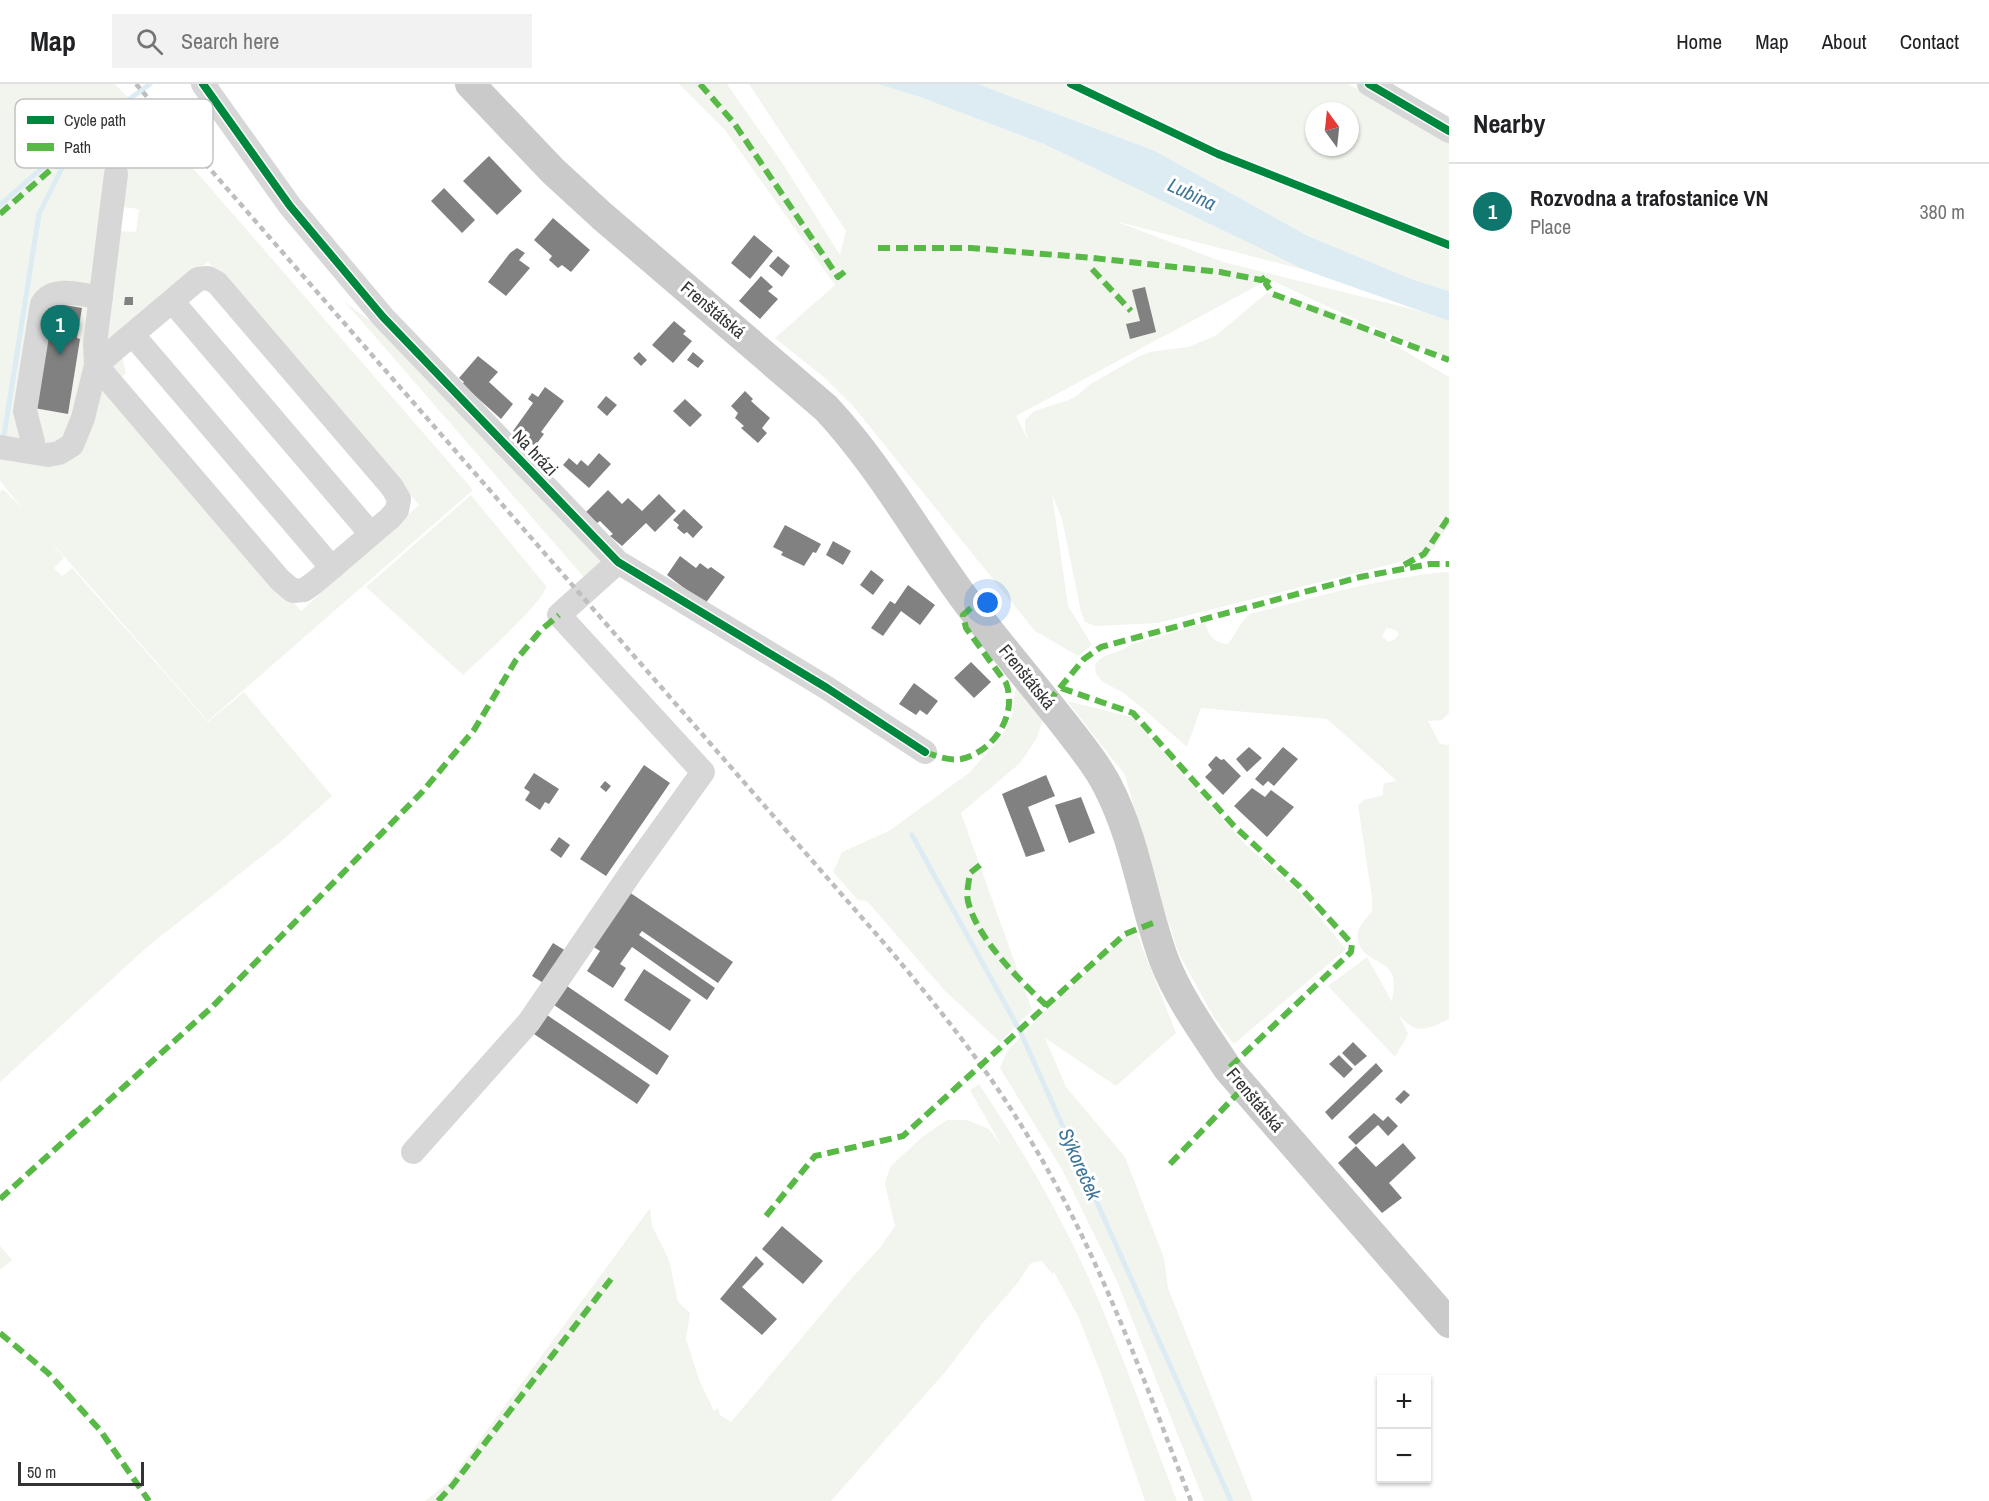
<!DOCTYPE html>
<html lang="en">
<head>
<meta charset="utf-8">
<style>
	:root { --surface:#fff; --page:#f2f2f2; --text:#202124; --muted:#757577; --line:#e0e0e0; --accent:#0f766e }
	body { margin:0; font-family:"Archivo Narrow",sans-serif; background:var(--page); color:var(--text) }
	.controls { position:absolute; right:18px; bottom:18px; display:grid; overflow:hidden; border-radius:0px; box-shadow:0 2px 4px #0004 }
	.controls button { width:54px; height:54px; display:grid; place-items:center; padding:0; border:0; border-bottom:2px solid var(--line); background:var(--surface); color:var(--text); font:30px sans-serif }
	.compass { position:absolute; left:1305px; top:18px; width:54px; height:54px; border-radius:50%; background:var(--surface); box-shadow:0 2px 4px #0004; rotate:345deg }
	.scale { position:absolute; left:18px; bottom:15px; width:126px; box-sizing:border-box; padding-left:6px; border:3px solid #333; border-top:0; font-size:16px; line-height:21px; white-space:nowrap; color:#333; -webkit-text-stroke:4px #fff; paint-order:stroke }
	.you { position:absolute; left:988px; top:519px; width:21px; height:21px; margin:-15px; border:4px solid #fff; border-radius:50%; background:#1a73e8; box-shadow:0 0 0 9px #1a73e833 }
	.badge { display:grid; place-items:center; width:39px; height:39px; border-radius:50%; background:var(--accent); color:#fff; font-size:20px; font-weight:700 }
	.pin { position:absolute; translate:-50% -50px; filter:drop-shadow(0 2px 3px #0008) }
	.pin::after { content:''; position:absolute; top:32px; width:21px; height:18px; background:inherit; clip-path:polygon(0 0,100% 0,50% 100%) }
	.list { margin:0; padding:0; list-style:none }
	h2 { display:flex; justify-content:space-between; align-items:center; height:78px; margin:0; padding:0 24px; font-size:26px }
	h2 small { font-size:20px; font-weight:400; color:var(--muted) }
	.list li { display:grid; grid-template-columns:39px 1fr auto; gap:18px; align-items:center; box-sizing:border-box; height:96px; padding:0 24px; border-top:2px solid var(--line) }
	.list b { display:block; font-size:22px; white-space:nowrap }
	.list p { margin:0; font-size:20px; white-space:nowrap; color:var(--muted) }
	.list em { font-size:20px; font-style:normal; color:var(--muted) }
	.icon { flex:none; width:33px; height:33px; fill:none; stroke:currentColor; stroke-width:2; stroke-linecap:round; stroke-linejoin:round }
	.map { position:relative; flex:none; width:1449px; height:1417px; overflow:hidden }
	header { display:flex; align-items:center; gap:36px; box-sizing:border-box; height:84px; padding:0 30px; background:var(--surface); border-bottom:2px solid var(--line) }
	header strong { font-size:28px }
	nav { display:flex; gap:33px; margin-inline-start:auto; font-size:21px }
	.search { width:420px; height:54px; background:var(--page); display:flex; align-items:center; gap:15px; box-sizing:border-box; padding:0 21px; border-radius:0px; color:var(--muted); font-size:22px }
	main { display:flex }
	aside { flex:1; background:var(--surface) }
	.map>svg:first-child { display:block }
	.green { fill:#f1f5ed; fill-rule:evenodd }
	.water { fill:#ddebf3 }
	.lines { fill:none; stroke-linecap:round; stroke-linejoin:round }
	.stream { stroke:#ddebf3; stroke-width:5 }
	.building { fill:#818181 }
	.minor { stroke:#d7d7d7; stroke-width:24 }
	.major { stroke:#cacaca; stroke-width:30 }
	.rail { stroke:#bebebe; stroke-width:4.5; stroke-dasharray:6 4.5; stroke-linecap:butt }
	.quiet { stroke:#58b947; stroke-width:6; stroke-dasharray:12 6; stroke-linecap:butt }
	.cycleway-casing { stroke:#fff; stroke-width:11 }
	.cycleway { stroke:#00873e; stroke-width:8 }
	.labels { text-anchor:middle; stroke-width:6; stroke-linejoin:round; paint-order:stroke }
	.street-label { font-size:18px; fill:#333; stroke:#fff }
	.water-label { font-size:20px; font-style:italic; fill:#3f7597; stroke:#fff }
	.key { fill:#fff; stroke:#c2c2c2; stroke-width:1.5 }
	.key-label { font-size:16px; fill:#333 }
</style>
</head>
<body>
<header>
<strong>Map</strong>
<div class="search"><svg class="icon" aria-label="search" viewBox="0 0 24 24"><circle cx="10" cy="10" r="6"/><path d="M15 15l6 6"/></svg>Search here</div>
<nav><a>Home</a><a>Map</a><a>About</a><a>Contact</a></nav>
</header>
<main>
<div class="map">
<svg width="1449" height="1417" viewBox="0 0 1449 1417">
	<rect width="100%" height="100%" fill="#fff"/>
	<!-- green -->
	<path class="green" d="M 0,0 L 115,0 L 165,52 L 473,406 L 208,637 L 47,453 L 64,474 L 54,484 L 62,492 L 72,484 L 208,638 L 244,608 L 332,712 L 285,754 L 147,863 L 0,998 L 0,408 L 2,406 L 5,407 L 23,425 L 0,397 ZM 122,123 L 139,125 L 136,148 L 120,147 ZM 208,178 L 419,421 L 301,527 L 108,306 L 126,289 L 121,268 L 114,259 ZM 54,219 L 82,224 L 77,254 L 80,255 L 68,330 L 34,324 Z
		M 679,0 L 727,0 L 785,83 L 840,171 L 846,147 L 749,0 L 878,0 L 920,13 L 1044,60 L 1305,186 L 1115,137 L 1223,178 L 1416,226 L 1449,237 L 1449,275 L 1348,232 L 1267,194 L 1262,199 L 1016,332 L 1029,358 L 1025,346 L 1025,336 L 1034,327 L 1069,316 L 1079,310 L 1089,301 L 1138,273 L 1150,268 L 1188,263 L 1215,252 L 1267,209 L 1278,210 L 1322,224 L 1350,235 L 1449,293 L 1449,441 L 1434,465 L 1396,479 L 1158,539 L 1095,542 L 1085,538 L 1081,528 L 1062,435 L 1052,410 L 1068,522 L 1092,561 L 1078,572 L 1035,547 L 853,322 L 825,294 L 775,254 L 835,201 L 725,46 Z
		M 978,0 L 1348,0 L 1449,56 L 1449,207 L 1411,195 L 1308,152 L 1155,67 ZM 1314,27 L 1350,27 L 1350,63 L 1314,63 Z
		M 345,218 L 414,270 L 605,472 L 588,498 Z
		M 471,411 L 546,502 C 545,518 478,576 463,591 L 366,503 Z
		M 1445,488 L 1449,489 L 1449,629 L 1442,636 L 1428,637 L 1440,660 L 1449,661 L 1449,935 C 1426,946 1415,952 1398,929 L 1408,950 L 1395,973 L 1328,902 L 1367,873 L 1392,918 C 1393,910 1395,901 1393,893 C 1388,876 1365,877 1359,860 C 1354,846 1363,838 1372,827 L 1372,814 L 1358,721 L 1364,716 L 1383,711 L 1383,702 L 1385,699 L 1397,697 L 1327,635 L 1201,624 L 1187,663 L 1140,622 L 1122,608 L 1103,598 L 1096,590 L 1095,581 C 1102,569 1119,570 1130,561 L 1205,539 C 1209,552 1213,558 1227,560 C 1237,551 1238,539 1250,530 C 1314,514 1379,494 1445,488 ZM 1387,544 L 1396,546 L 1399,550 L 1394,556 L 1388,558 L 1382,552 Z
		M 1019,598 L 1046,633 L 1041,641 L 1037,654 L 1020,679 L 961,729 L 1032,926 L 1000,958 L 945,907 L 867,817 L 858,816 L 833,788 L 842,768 L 889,747 L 969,689 L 1001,653 L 1012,632 L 1015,608 Z
		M 1067,617 L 1132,633 L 1246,761 L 1297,806 L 1346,865 L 1234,960 L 1215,935 L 1179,870 L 1159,810 L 1125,691 Z
		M 1137,850 L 1176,949 L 1116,1002 L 1045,954 L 1066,1003 L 1125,1073 L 1164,1174 L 1168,1204 L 1253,1417 L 1204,1417 L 1117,1197 L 1063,1087 L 1000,984 L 1007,967 L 1050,922 L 1126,852 Z
		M 979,1000 C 1023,1066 1063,1135 1095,1208 C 1125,1277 1150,1347 1177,1417 L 1145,1417 L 1102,1292 L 1078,1232 L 1054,1188 L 1052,1190 L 1042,1177 L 1031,1179 L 1016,1201 L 982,1240 L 946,1287 L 831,1417 L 425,1417 L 449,1398 L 650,1124 L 652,1142 L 669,1176 L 678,1218 L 690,1229 L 686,1255 L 700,1298 L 714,1327 L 718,1324 L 720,1331 L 731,1338 L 851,1195 L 879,1165 L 895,1142 L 885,1100 L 890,1083 L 922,1053 L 947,1036 L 967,1036 L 989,1045 L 1003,1064 L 970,1006 Z
		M 0,1162 L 12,1176 L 0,1186 Z"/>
	<!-- water -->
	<path class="water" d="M 878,0 L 978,0 L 1155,67 L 1308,152 L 1411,195 L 1449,207 L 1449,237 L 1305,186 L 1044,60 L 920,13 Z"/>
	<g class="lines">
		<!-- stream -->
		<path class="stream" d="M 0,121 L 115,20 L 125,18
			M 3,358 L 39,130 L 62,84 L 127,17 L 150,0
			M 912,751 L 1020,947 L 1231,1417"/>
	</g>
	<!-- building -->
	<path class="building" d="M 489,72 L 522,107 L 497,131 L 463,97 Z
		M 444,104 L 475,136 L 462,149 L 431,117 Z
		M 553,134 L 590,166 L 571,188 L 562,181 L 558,184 L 549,176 L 552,172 L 534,156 Z
		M 754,151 L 773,167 L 750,195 L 731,179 Z
		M 517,164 L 525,169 L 519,176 L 530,184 L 506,212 L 488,198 L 510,169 Z
		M 778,172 L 790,182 L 782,193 L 769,182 Z
		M 761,192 L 773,203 L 768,207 L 778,215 L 760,235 L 739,217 Z
		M 1145,203 L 1156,248 L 1130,255 L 1126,240 L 1140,237 L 1132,206 Z
		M 125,213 L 133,213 L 133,221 L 124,221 Z
		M 54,219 L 82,224 L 77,254 L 80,255 L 68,330 L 34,324 Z
		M 674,237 L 686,247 L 683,250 L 692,257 L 673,279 L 652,261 Z
		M 639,268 L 647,276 L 641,282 L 633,274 Z
		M 693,268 L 704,277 L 698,284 L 687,276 Z
		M 478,272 L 498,288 L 489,298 L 513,320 L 501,335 L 462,300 L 464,298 L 459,294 Z
		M 545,303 L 564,317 L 541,348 L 544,350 L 535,362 L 513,347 L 533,319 L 528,315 L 532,309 L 538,313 Z
		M 745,307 L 753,315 L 751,317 L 770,334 L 762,344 L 767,349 L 758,359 L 741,344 L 744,342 L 735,334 L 738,329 L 731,322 Z
		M 606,312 L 617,321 L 607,332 L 597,323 Z
		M 685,315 L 702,331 L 690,343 L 673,327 Z
		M 599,369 L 611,380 L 589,404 L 563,381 L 569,374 L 577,381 L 581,376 L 588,382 Z
		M 608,406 L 622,420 L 628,414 L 642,427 L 659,410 L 676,427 L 655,448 L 646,439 L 622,462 L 610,452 L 613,450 L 600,437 L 597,439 L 586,428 Z
		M 684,425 L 703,443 L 693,454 L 687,448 L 684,450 L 677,444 L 679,441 L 673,436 Z
		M 785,441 L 821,460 L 816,469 L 813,468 L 804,482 L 781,471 L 783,468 L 773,463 Z
		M 833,457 L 851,467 L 843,481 L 826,471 Z
		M 680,472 L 696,484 L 700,479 L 708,485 L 711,483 L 725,493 L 705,520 L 667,491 Z
		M 871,486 L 884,496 L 873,511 L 860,501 Z
		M 908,501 L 935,521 L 920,541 L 901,527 L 883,552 L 871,544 L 890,517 L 895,520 Z
		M 971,578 L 991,598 L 974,614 L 954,594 Z
		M 914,599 L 938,617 L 927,631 L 920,626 L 916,631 L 899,620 Z
		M 1249,663 L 1262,674 L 1247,688 L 1236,675 Z
		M 1283,663 L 1298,675 L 1274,702 L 1268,697 L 1263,702 L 1255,695 Z
		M 1216,672 L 1221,676 L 1224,675 L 1241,692 L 1223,711 L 1205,693 L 1212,686 L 1208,681 Z
		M 644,681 L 670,699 L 606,792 L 580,775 Z
		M 534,689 L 559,705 L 549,720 L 545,718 L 540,726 L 525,716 L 530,708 L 524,704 Z
		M 1046,691 L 1055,712 L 1028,723 L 1045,767 L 1026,773 L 1002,710 Z
		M 605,697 L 611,702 L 606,708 L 600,703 Z
		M 1252,704 L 1265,713 L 1271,706 L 1294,723 L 1267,753 L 1234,722 Z
		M 1081,713 L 1095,749 L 1069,759 L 1055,721 Z
		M 559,753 L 570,761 L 561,774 L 550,766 Z
		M 629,808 L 733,878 L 718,899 L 642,847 L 639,851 L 715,904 L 707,916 L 632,863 L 620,880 L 626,884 L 613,904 L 587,887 L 600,867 L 592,862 Z
		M 553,859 L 566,867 L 545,900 L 532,892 Z
		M 644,885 L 691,916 L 670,947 L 624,916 Z
		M 567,902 L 669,972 L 657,991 L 554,921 Z
		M 547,931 L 650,1001 L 637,1020 L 534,950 Z
		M 1353,958 L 1367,972 L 1355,982 L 1342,969 Z
		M 1339,971 L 1353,985 L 1344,994 L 1329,980 Z
		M 1376,979 L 1383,987 L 1332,1036 L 1325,1028 Z
		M 1404,1006 L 1410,1011 L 1401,1020 L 1395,1015 Z
		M 1374,1029 L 1383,1037 L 1388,1032 L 1398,1042 L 1388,1052 L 1378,1041 L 1356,1061 L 1348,1053 Z
		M 1403,1059 L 1416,1074 L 1389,1099 L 1402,1114 L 1382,1129 L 1338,1079 L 1356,1062 L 1376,1083 Z
		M 782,1142 L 823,1177 L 803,1200 L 762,1165 Z
		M 756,1172 L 764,1180 L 742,1203 L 777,1235 L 762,1251 L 720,1215 Z"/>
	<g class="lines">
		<!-- minor -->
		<path class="minor" d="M 203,0 L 290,122 L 383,233 L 618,478 L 827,604 L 925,668
			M 1369,0 L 1449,47
			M 208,194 L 217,199 L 392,403 L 399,415 L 397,426 L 390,434 L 314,499 L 304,506 L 293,507 L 280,496 L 96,281 L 198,195 Z
			M 172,217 L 371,450
			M 133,251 L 332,484
			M 0,363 L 48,371 L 59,369 L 72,361 L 83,334 L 96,281 L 95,260 L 116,90
			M 31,368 L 33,358 L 25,327 L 42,220 C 53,201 83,211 101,214
			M 413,1068 L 529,938 L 632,787 L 703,688 L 559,531 L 618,478"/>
		<!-- major -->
		<path class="major" d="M 470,0 L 553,87 L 602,132 L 826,324 C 882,384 921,457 970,522 C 1003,566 1039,607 1072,650 C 1085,667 1099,684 1108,703 C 1136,757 1143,819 1164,876 C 1179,915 1205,950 1228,985 L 1449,1239"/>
		<!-- rail -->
		<path class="rail" d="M 136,0 L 884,859 C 933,917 981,976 1021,1041 C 1095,1158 1141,1289 1191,1417"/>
		<!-- quiet -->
		<path class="quiet" d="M 700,0 L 734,39 L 838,193 L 848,185
			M 0,130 L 102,41
			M 878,164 L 971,164 L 1093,174 L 1220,188 L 1261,196 L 1267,192 L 1269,195 L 1266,200 L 1273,210 L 1449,276
			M 1092,185 L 1131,227
			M 1404,481 L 1424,470 L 1449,433
			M 1061,604 L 1133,629 L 1234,742 L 1300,803 L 1352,860 L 1351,868 L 1228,985
			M 1048,618 L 1084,575 L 1101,563 L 1360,493 L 1430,480 L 1449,480
			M 925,668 C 936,672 949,677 961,675 C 994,668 1018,630 1006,599 L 966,544 L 963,531 L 971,524
			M 980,781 L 970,789 C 969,797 966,809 968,817 C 976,853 1019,896 1046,921
			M 1170,1080 L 1243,1004
			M 0,1115 L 212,923 L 423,707 L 474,646 L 516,576 L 541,546 L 559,531
			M 766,1132 L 815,1072 L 903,1052 L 1125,850 L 1153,839
			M 0,1249 L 48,1289 L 100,1346 L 149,1417
			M 438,1417 L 452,1402 L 611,1195"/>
		<defs>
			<path id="cycleway" d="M 203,0 L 290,122 L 383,233 L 618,478 L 827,604 L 925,668
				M 1071,0 L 1218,70 L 1449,161
				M 1369,0 L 1449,47"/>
		</defs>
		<!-- cycleway casing -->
		<use href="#cycleway" class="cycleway-casing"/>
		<!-- cycleway -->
		<use href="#cycleway" class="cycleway"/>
	</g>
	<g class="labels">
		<!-- street labels -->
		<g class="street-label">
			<text transform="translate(713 226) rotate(40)" y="6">Frenštátská</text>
			<text transform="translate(535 369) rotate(46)" y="6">Na hrázi</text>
			<text transform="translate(1027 593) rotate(51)" y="6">Frenštátská</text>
			<text transform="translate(1255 1016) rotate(50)" y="6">Frenštátská</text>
		</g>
		<!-- water labels -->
		<g class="water-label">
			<text transform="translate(1192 110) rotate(25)" y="7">Lubina</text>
			<text transform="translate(1080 1080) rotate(66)" y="7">Sýkoreček</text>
		</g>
	</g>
	<!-- legend -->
	<rect x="15" y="15" width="198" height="69" rx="9" class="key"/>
	<rect x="27" y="32" width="27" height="8" fill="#00873e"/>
	<rect x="27" y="59" width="27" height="8" fill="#58b947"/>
	<g class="key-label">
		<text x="64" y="42">Cycle path</text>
		<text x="64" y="69">Path</text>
	</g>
</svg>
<div class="controls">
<button>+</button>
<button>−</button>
</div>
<svg class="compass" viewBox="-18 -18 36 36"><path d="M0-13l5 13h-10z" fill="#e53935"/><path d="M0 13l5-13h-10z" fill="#757577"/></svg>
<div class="scale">50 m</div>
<div class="you"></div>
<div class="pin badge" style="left:60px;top:271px">1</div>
</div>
<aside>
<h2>Nearby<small></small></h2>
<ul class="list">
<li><span class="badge">1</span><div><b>Rozvodna a trafostanice VN</b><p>Place</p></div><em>380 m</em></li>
</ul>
</aside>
</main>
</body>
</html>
